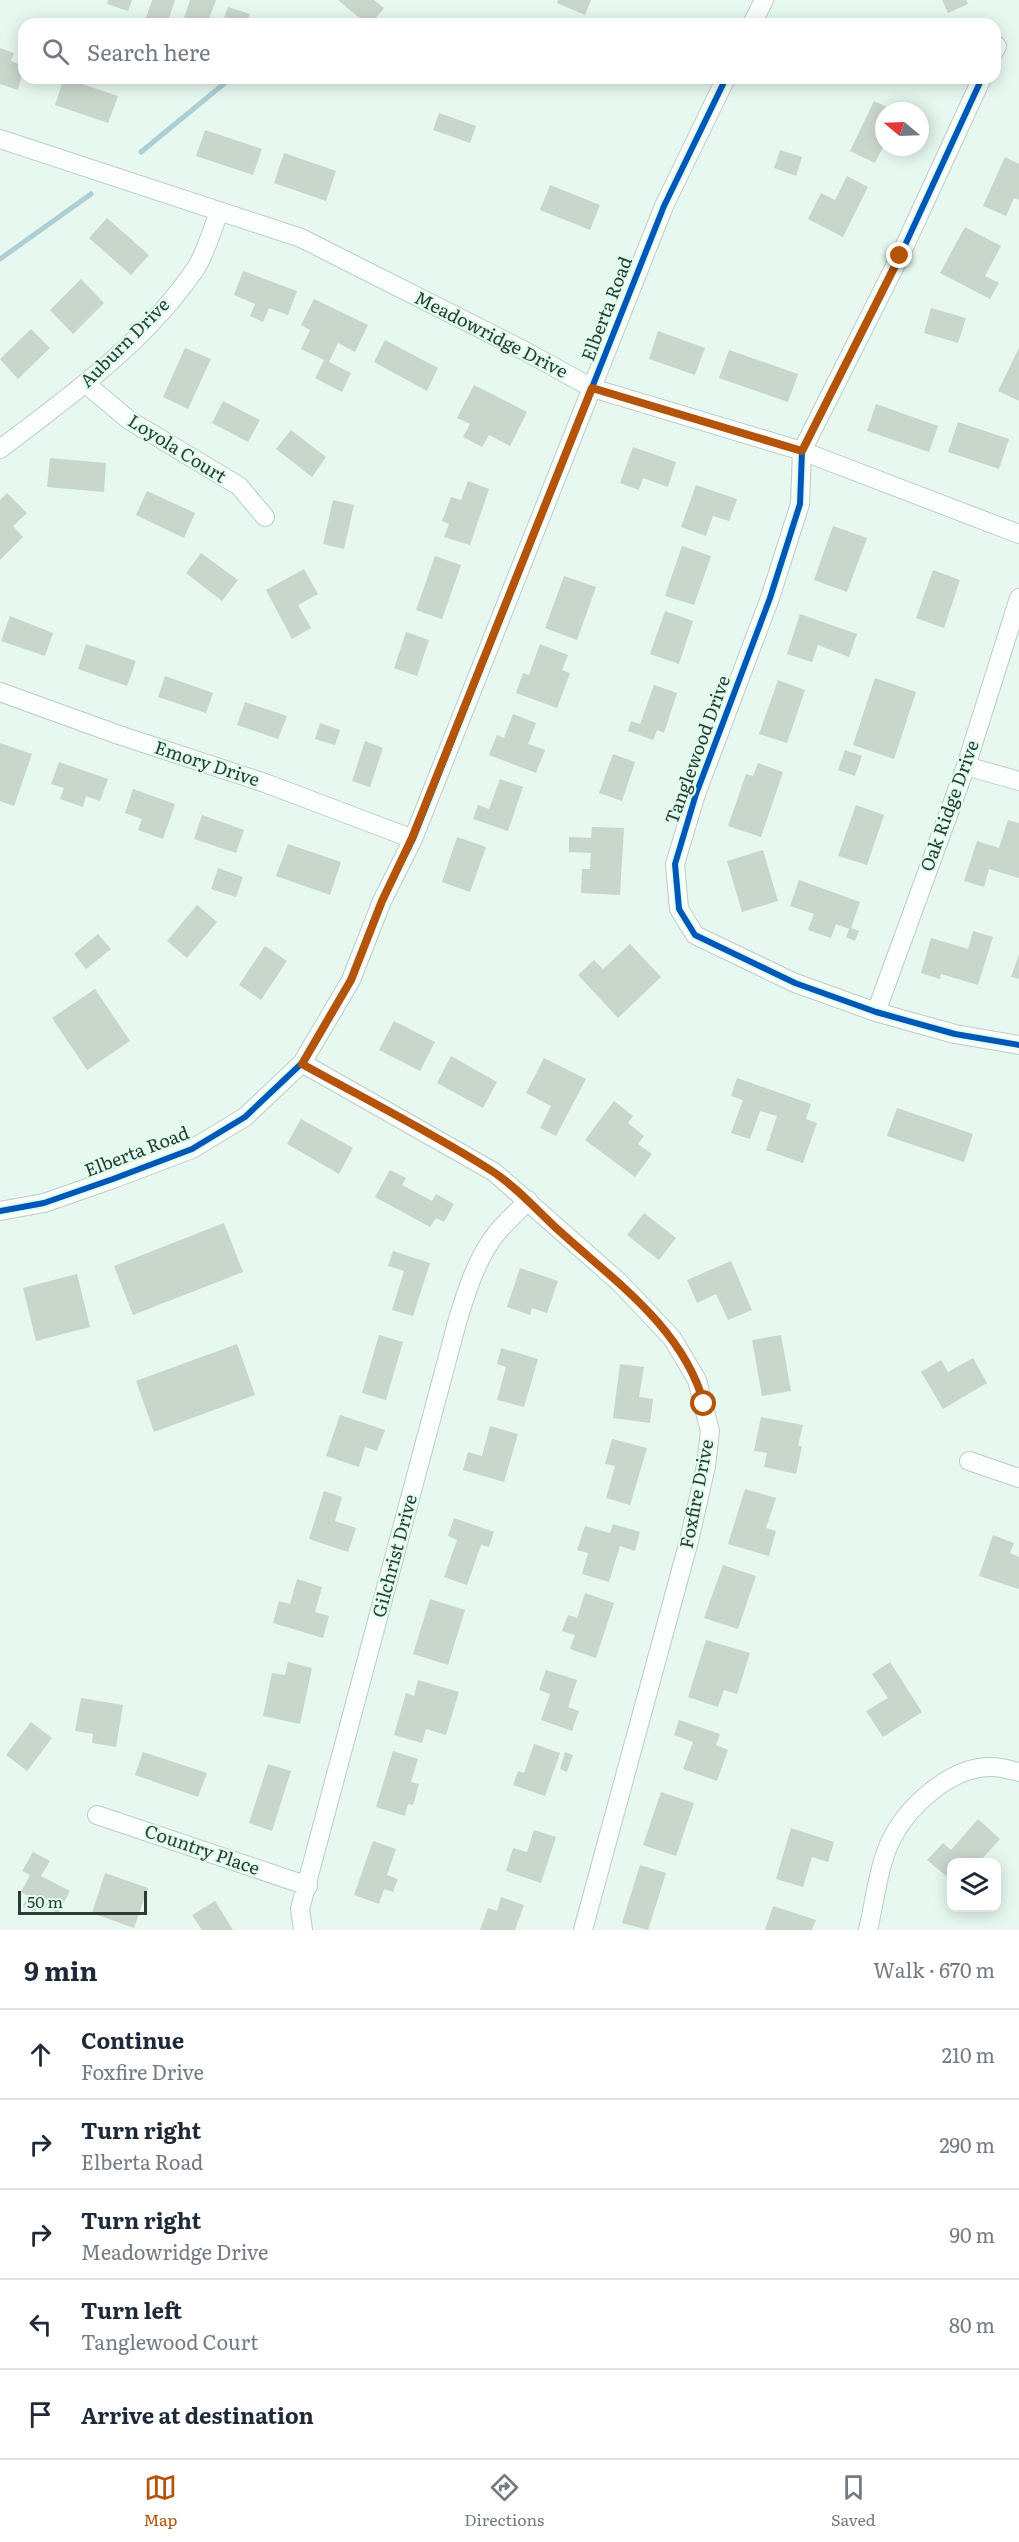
<!DOCTYPE html>
<html lang="en">
<head>
<meta charset="utf-8">
<style>
	:root { --surface:#fff; --page:#f2f2f3; --text:#1f2937; --muted:#747a83; --line:#e0e1e3; --accent:#b45309 }
	body { margin:0; font-family:Literata,serif; background:var(--page); color:var(--text) }
	.controls { position:absolute; right:18px; bottom:18px; display:grid; overflow:hidden; border-radius:12px; box-shadow:0 3px 15px #0003 }
	.controls button { width:54px; height:54px; display:grid; place-items:center; padding:0; border:0; border-bottom:2px solid var(--line); background:var(--surface); color:var(--text); font:30px sans-serif }
	.compass { position:absolute; left:875px; top:102px; width:54px; height:54px; border-radius:50%; background:var(--surface); box-shadow:0 3px 15px #0003; rotate:289deg }
	.scale { position:absolute; left:18px; bottom:15px; width:129px; box-sizing:border-box; padding-left:6px; border:3px solid #2c3c35; border-top:0; font-size:16px; line-height:21px; white-space:nowrap; color:#2c3c35; -webkit-text-stroke:4px #dfffef; paint-order:stroke }
	.stop { position:absolute; width:18px; height:18px; margin:-14px; border:4px solid #b45309; border-radius:50%; background:#fff }
	.stop.end { background:#b45309; border-color:#fff; box-shadow:0 2px 6px #0008 }
	.list { margin:0; padding:0; list-style:none }
	h2 { display:flex; justify-content:space-between; align-items:center; height:78px; margin:0; padding:0 24px; font-size:26px }
	h2 small { font-size:20px; font-weight:400; color:var(--muted) }
	.list li { display:grid; grid-template-columns:39px 1fr auto; gap:18px; align-items:center; box-sizing:border-box; height:90px; padding:0 24px; border-top:2px solid var(--line) }
	.list b { display:block; font-size:22px; white-space:nowrap }
	.list p { margin:0; font-size:20px; white-space:nowrap; color:var(--muted) }
	.list em { font-size:20px; font-style:normal; color:var(--muted) }
	.icon { flex:none; width:33px; height:33px; fill:none; stroke:currentColor; stroke-width:2; stroke-linecap:round; stroke-linejoin:round }
	.map { position:relative; flex:none; width:1019px; height:1930px; overflow:hidden }
	.search { position:absolute; background:var(--surface); box-shadow:0 3px 15px #0003; left:18px; right:18px; top:18px; height:66px; display:flex; align-items:center; gap:15px; box-sizing:border-box; padding:0 21px; border-radius:18px; color:var(--muted); font-size:22px }
	.sheet { height:528px; background:var(--surface) }
	nav { display:flex; justify-content:space-around; align-items:center; box-sizing:border-box; height:84px; border-top:2px solid var(--line); background:var(--surface); font-size:16px; color:var(--muted) }
	nav a { display:grid; justify-items:center; gap:3px }
	nav .on { color:var(--accent) }
	.map>svg:first-child { display:block }
	.lines { fill:none; stroke-linecap:round; stroke-linejoin:round }
	.stream { stroke:#adced2; stroke-width:5 }
	.building { fill:#c9d6cc }
	.minor-casing { stroke:#bdcdc5; stroke-width:20 }
	.minor { stroke:#fbfefd; stroke-width:18 }
	.cycleway-casing { stroke:#dfffef; stroke-width:10 }
	.cycleway { stroke:#0057b8; stroke-width:6 }
	.route { stroke:#b45309; stroke-width:8 }
	.labels { text-anchor:middle; stroke-width:4.5; stroke-linejoin:round; paint-order:stroke }
	.street-label { font-size:18px; fill:#2c3c35; stroke:#dfffef }
</style>
</head>
<body>
<div class="map">
<svg width="1019" height="1930" viewBox="0 0 1019 1930">
	<rect width="100%" height="100%" fill="#e6f8ef"/>
	<g class="lines">
		<!-- stream -->
		<path class="stream" d="M 295,24 L 297,23
			M 141,152 L 231,78
			M 0,259 L 91,194"/>
	</g>
	<!-- building -->
	<path class="building" d="M 108,0 L 132,0 L 128,11 L 107,4 Z
		M 152,0 L 175,0 L 167,24 L 146,18 Z
		M 190,0 L 216,0 L 207,24 L 182,24 Z
		M 338,0 L 374,0 L 384,8 L 371,24 L 367,24 Z
		M 558,0 L 591,0 L 585,15 L 557,3 Z
		M 942,0 L 966,0 L 968,4 L 948,13 Z
		M 228,7 L 250,14 L 246,24 L 222,24 Z
		M 0,48 L 14,53 L 11,61 L 24,66 L 18,90 L 0,84 Z
		M 64,78 L 118,96 L 108,123 L 55,105 Z
		M 874,101 L 896,111 L 884,111 L 884,145 L 875,163 L 850,151 Z
		M 439,113 L 476,126 L 470,143 L 433,130 Z
		M 205,130 L 262,149 L 253,175 L 196,156 Z
		M 780,150 L 802,157 L 796,176 L 774,168 Z
		M 284,153 L 336,171 L 326,201 L 274,183 Z
		M 1005,157 L 1019,164 L 1019,200 L 1014,198 L 1006,216 L 983,206 Z
		M 847,176 L 868,187 L 843,237 L 808,219 L 821,193 L 835,200 Z
		M 550,185 L 600,205 L 590,230 L 540,210 Z
		M 107,218 L 149,255 L 131,275 L 89,238 Z
		M 965,227 L 1001,246 L 985,276 L 999,283 L 990,299 L 940,273 Z
		M 243,271 L 297,291 L 288,315 L 269,308 L 263,322 L 250,316 L 255,304 L 234,295 Z
		M 81,279 L 104,303 L 73,334 L 50,310 Z
		M 314,299 L 368,325 L 355,352 L 338,343 L 329,362 L 351,373 L 342,392 L 315,378 L 324,360 L 301,349 L 310,330 L 301,325 Z
		M 931,308 L 966,318 L 958,343 L 924,333 Z
		M 31,329 L 50,348 L 18,379 L 0,359 Z
		M 658,331 L 705,348 L 695,375 L 649,359 Z
		M 385,340 L 438,368 L 427,391 L 374,362 Z
		M 185,348 L 211,359 L 188,409 L 163,397 Z
		M 1019,348 L 1019,401 L 998,391 Z
		M 729,350 L 798,374 L 788,402 L 719,378 Z
		M 474,385 L 527,412 L 510,446 L 489,435 L 482,447 L 463,437 L 470,424 L 457,418 Z
		M 223,401 L 260,420 L 248,442 L 212,423 Z
		M 876,404 L 938,426 L 929,452 L 867,431 Z
		M 958,422 L 1009,439 L 999,469 L 948,452 Z
		M 291,430 L 326,457 L 312,477 L 276,449 Z
		M 633,447 L 676,462 L 668,487 L 643,478 L 639,490 L 620,483 Z
		M 50,458 L 106,463 L 104,492 L 47,487 Z
		M 468,481 L 489,489 L 470,545 L 444,537 L 449,524 L 442,521 L 451,497 L 461,500 Z
		M 696,485 L 737,499 L 729,521 L 713,516 L 706,536 L 681,527 Z
		M 147,491 L 195,513 L 184,538 L 136,515 Z
		M 7,493 L 27,513 L 13,526 L 23,537 L 0,560 L 0,500 Z
		M 333,500 L 354,505 L 344,549 L 323,544 Z
		M 833,526 L 867,538 L 847,592 L 814,580 Z
		M 682,546 L 711,556 L 694,605 L 665,596 Z
		M 201,553 L 238,580 L 222,601 L 186,573 Z
		M 435,556 L 461,565 L 442,619 L 416,610 Z
		M 304,569 L 318,594 L 298,605 L 311,628 L 292,639 L 266,590 Z
		M 933,570 L 960,580 L 944,628 L 916,618 Z
		M 564,576 L 596,587 L 577,640 L 545,628 Z
		M 665,611 L 693,621 L 679,664 L 650,654 Z
		M 800,614 L 857,634 L 849,657 L 818,645 L 812,662 L 787,654 Z
		M 10,616 L 53,633 L 45,656 L 1,641 Z
		M 406,632 L 429,640 L 417,676 L 394,668 Z
		M 86,644 L 136,661 L 127,686 L 78,669 Z
		M 540,644 L 568,655 L 562,670 L 570,673 L 557,708 L 516,693 L 523,673 L 529,675 Z
		M 165,676 L 213,693 L 206,713 L 158,697 Z
		M 875,678 L 916,692 L 894,759 L 853,745 Z
		M 778,680 L 805,690 L 787,743 L 759,734 Z
		M 654,685 L 677,693 L 664,733 L 657,730 L 653,740 L 628,731 L 631,721 L 640,724 Z
		M 245,702 L 287,716 L 278,739 L 237,725 Z
		M 513,714 L 536,723 L 528,744 L 545,750 L 536,773 L 489,755 L 497,735 L 504,738 Z
		M 320,723 L 340,730 L 335,745 L 315,739 Z
		M 365,741 L 383,748 L 370,787 L 352,781 Z
		M 0,743 L 32,754 L 14,806 L 0,801 Z
		M 845,750 L 862,756 L 855,776 L 838,770 Z
		M 613,754 L 635,762 L 622,801 L 599,793 Z
		M 59,762 L 108,779 L 100,801 L 86,796 L 83,807 L 60,799 L 64,788 L 51,784 Z
		M 758,763 L 783,772 L 761,837 L 728,826 L 746,774 L 753,776 Z
		M 500,779 L 523,787 L 508,831 L 473,819 L 478,805 L 489,809 Z
		M 133,789 L 175,804 L 163,839 L 138,830 L 142,819 L 125,813 Z
		M 856,805 L 884,815 L 867,865 L 838,856 Z
		M 202,815 L 244,830 L 236,853 L 194,839 Z
		M 1008,820 L 1019,823 L 1019,878 L 989,869 L 984,887 L 964,881 L 977,841 L 999,848 Z
		M 592,827 L 624,828 L 620,895 L 581,893 L 582,869 L 590,869 L 591,853 L 569,852 L 569,837 L 591,838 Z
		M 457,837 L 486,847 L 470,892 L 442,882 Z
		M 288,844 L 341,862 L 330,895 L 276,876 Z
		M 763,850 L 778,901 L 742,912 L 727,861 Z
		M 218,868 L 243,877 L 236,897 L 211,889 Z
		M 799,880 L 860,902 L 851,928 L 859,931 L 855,941 L 846,937 L 849,929 L 836,924 L 831,938 L 808,930 L 814,914 L 790,906 Z
		M 197,905 L 217,922 L 187,958 L 167,941 Z
		M 973,931 L 993,937 L 978,985 L 941,974 L 940,979 L 921,973 L 931,938 L 968,949 Z
		M 98,934 L 111,949 L 86,969 L 74,954 Z
		M 630,944 L 661,977 L 618,1018 L 578,975 L 594,960 L 603,969 Z
		M 265,946 L 287,961 L 261,1000 L 239,985 Z
		M 1019,954 L 1019,979 L 1011,977 Z
		M 95,989 L 130,1041 L 87,1070 L 52,1018 Z
		M 394,1021 L 435,1042 L 420,1071 L 379,1050 Z
		M 451,1056 L 497,1082 L 483,1108 L 437,1083 Z
		M 544,1058 L 586,1079 L 556,1136 L 540,1128 L 551,1106 L 526,1093 Z
		M 737,1078 L 811,1104 L 806,1119 L 817,1123 L 803,1163 L 766,1150 L 777,1116 L 760,1111 L 750,1139 L 731,1133 L 743,1100 L 731,1096 Z
		M 614,1101 L 633,1116 L 628,1123 L 644,1136 L 638,1144 L 652,1154 L 635,1177 L 585,1140 Z
		M 897,1108 L 973,1134 L 964,1162 L 887,1136 Z
		M 301,1119 L 353,1148 L 339,1174 L 287,1144 Z
		M 390,1170 L 406,1178 L 402,1185 L 432,1201 L 436,1194 L 454,1204 L 444,1222 L 436,1218 L 430,1227 L 375,1197 Z
		M 644,1213 L 676,1238 L 659,1260 L 627,1235 Z
		M 224,1223 L 243,1272 L 133,1315 L 114,1266 Z
		M 393,1251 L 430,1263 L 413,1316 L 392,1310 L 404,1271 L 388,1266 Z
		M 731,1261 L 752,1310 L 728,1320 L 716,1294 L 697,1303 L 687,1280 Z
		M 520,1268 L 558,1281 L 547,1313 L 532,1308 L 530,1315 L 507,1307 Z
		M 77,1274 L 90,1327 L 36,1341 L 23,1288 Z
		M 379,1335 L 403,1342 L 386,1400 L 362,1393 Z
		M 781,1335 L 791,1391 L 762,1396 L 752,1340 Z
		M 237,1344 L 255,1395 L 154,1432 L 136,1381 Z
		M 501,1348 L 538,1359 L 524,1407 L 497,1400 L 506,1367 L 497,1364 Z
		M 973,1358 L 987,1383 L 943,1409 L 921,1372 L 941,1360 L 948,1372 Z
		M 620,1364 L 644,1367 L 639,1397 L 653,1399 L 650,1423 L 613,1418 Z
		M 340,1415 L 385,1430 L 377,1451 L 365,1447 L 359,1467 L 326,1456 Z
		M 761,1417 L 803,1425 L 798,1446 L 802,1446 L 796,1474 L 764,1467 L 767,1453 L 754,1451 Z
		M 490,1426 L 518,1434 L 504,1482 L 463,1470 L 468,1452 L 482,1456 Z
		M 612,1439 L 647,1448 L 630,1505 L 606,1498 L 615,1466 L 605,1464 Z
		M 745,1489 L 776,1498 L 766,1528 L 776,1531 L 769,1556 L 728,1544 Z
		M 324,1491 L 342,1497 L 335,1521 L 356,1528 L 348,1552 L 309,1539 Z
		M 454,1518 L 494,1532 L 489,1547 L 481,1545 L 467,1585 L 444,1577 L 457,1540 L 448,1536 Z
		M 613,1524 L 640,1532 L 635,1551 L 620,1546 L 609,1582 L 582,1574 L 588,1553 L 577,1550 L 585,1526 L 610,1533 Z
		M 993,1535 L 1014,1543 L 1010,1553 L 1019,1557 L 1019,1589 L 979,1576 Z
		M 723,1565 L 756,1576 L 738,1629 L 704,1618 Z
		M 297,1579 L 322,1587 L 315,1612 L 329,1616 L 323,1638 L 273,1623 L 279,1601 L 290,1604 Z
		M 585,1593 L 614,1603 L 596,1658 L 570,1649 L 575,1635 L 562,1631 L 568,1615 L 577,1618 Z
		M 430,1599 L 465,1610 L 448,1665 L 413,1654 Z
		M 706,1640 L 750,1653 L 737,1694 L 724,1690 L 718,1707 L 688,1697 Z
		M 288,1662 L 312,1668 L 300,1724 L 263,1716 L 272,1673 L 285,1675 Z
		M 890,1662 L 922,1712 L 883,1737 L 866,1711 L 888,1698 L 872,1674 Z
		M 546,1670 L 577,1680 L 568,1707 L 579,1711 L 572,1731 L 541,1720 L 550,1694 L 539,1690 Z
		M 418,1680 L 459,1692 L 446,1735 L 426,1729 L 422,1743 L 394,1735 L 406,1693 L 414,1696 Z
		M 81,1698 L 123,1705 L 116,1747 L 92,1743 L 93,1734 L 75,1731 Z
		M 679,1720 L 720,1734 L 716,1745 L 728,1750 L 717,1781 L 683,1769 L 693,1742 L 674,1735 Z
		M 31,1722 L 52,1738 L 27,1771 L 6,1755 Z
		M 534,1744 L 560,1753 L 545,1796 L 513,1785 L 518,1771 L 524,1773 Z
		M 393,1751 L 418,1759 L 411,1782 L 419,1784 L 413,1805 L 408,1804 L 405,1816 L 376,1807 Z
		M 143,1752 L 207,1773 L 198,1797 L 135,1775 Z
		M 565,1752 L 573,1755 L 567,1772 L 560,1769 Z
		M 268,1764 L 291,1771 L 272,1831 L 249,1823 Z
		M 661,1792 L 694,1803 L 676,1856 L 643,1845 Z
		M 978,1819 L 1000,1839 L 979,1862 L 952,1862 L 952,1881 L 927,1860 L 943,1843 L 951,1850 Z
		M 791,1828 L 834,1842 L 828,1862 L 812,1857 L 803,1887 L 776,1879 Z
		M 534,1830 L 556,1837 L 541,1883 L 506,1871 L 513,1848 L 527,1852 Z
		M 373,1841 L 396,1849 L 387,1875 L 398,1879 L 393,1892 L 384,1889 L 379,1904 L 354,1895 Z
		M 33,1852 L 50,1861 L 41,1876 L 70,1891 L 58,1913 L 40,1903 L 35,1912 L 23,1906 L 28,1896 L 21,1892 L 30,1875 L 22,1871 Z
		M 640,1865 L 666,1873 L 648,1930 L 622,1923 Z
		M 105,1873 L 148,1888 L 134,1928 L 92,1913 Z
		M 501,1897 L 524,1905 L 515,1930 L 480,1930 L 488,1908 L 497,1911 Z
		M 215,1901 L 233,1930 L 202,1930 L 192,1915 Z
		M 773,1906 L 816,1920 L 812,1930 L 765,1930 Z"/>
	<g class="lines">
		<defs>
			<path id="minor" d="M 752,24 L 764,0
				M 995,50 L 997,46
				M 982,78 L 900,256 L 802,451 L 800,504 L 770,598 L 696,794 L 675,864 L 679,909 L 695,935 L 795,983 L 876,1012 L 955,1034 L 1019,1045
				M 0,139 L 301,238 L 525,351 L 592,388 L 802,451 L 1019,534
				M 86,384 L 129,420 L 239,486 L 265,517
				M 0,449 C 70,396 146,342 196,268 C 206,252 212,230 219,212
				M 0,692 L 119,735 L 265,783 L 413,839
				M 966,766 L 1019,781
				M 876,1012 L 966,766 L 1019,598
				M 302,1063 L 494,1172 L 619,1282 L 672,1338 L 697,1380 L 710,1431 L 706,1466 L 689,1541 L 583,1930
				M 0,1211 L 44,1203 L 113,1179 L 192,1149 L 245,1117 L 302,1063 L 351,980 L 382,901 L 413,839 L 664,206 L 726,78
				M 969,1461 L 1019,1478
				M 97,1815 L 308,1886
				M 303,1930 L 300,1909 L 458,1319 C 467,1290 477,1258 496,1234 C 505,1222 518,1212 528,1200
				M 868,1930 C 875,1901 878,1867 891,1840 C 908,1806 951,1766 992,1767 C 1001,1767 1010,1770 1019,1772"/>
		</defs>
		<!-- minor casing -->
		<use href="#minor" class="minor-casing"/>
		<!-- minor -->
		<use href="#minor" class="minor"/>
		<defs>
			<path id="cycleway" d="M 982,78 L 900,256 L 802,451 L 800,504 L 770,598 L 696,794 L 675,864 L 679,909 L 695,935 L 795,983 L 876,1012 L 955,1034 L 1019,1045
				M 0,1211 L 44,1203 L 113,1179 L 192,1149 L 245,1117 L 302,1063 L 351,980 L 382,901 L 413,839 L 664,206 L 726,78"/>
		</defs>
		<!-- cycleway casing -->
		<use href="#cycleway" class="cycleway-casing"/>
		<!-- cycleway -->
		<use href="#cycleway" class="cycleway"/>
	</g>
	<g class="lines">
		<!-- route -->
		<path class="route" d="M 704,1404 C 683,1326 610,1278 554,1226 C 534,1207 515,1186 492,1171 C 431,1132 365,1099 302,1064 L 351,980 L 382,901 L 412,838 L 592,388 L 802,451 L 900,256"/>
	</g>
	<g class="labels">
		<!-- street labels -->
		<g class="street-label">
			<text transform="translate(607 309) rotate(-69)" y="6">Elberta Road</text>
			<text transform="translate(491 335) rotate(27)" y="6">Meadowridge Drive</text>
			<text transform="translate(125 343) rotate(-45)" y="6">Auburn Drive</text>
			<text transform="translate(177 449) rotate(32)" y="6">Loyola Court</text>
			<text transform="translate(698 750) rotate(-70)" y="6">Tanglewood Drive</text>
			<text transform="translate(207 764) rotate(18)" y="6">Emory Drive</text>
			<text transform="translate(950 806) rotate(-70)" y="6">Oak Ridge Drive</text>
			<text transform="translate(137 1152) rotate(-21)" y="6">Elberta Road</text>
			<text transform="translate(697 1494) rotate(-79)" y="6">Foxfire Drive</text>
			<text transform="translate(395 1556) rotate(-75)" y="6">Gilchrist Drive</text>
			<text transform="translate(202 1850) rotate(19)" y="6">Country Place</text>
		</g>
	</g>
</svg>
<div class="controls">
<button><svg class="icon" aria-label="layers" viewBox="0 0 24 24"><path d="M12 4l9 5-9 5-9-5zM3 14l9 5 9-5"/></svg></button>
</div>
<svg class="compass" viewBox="-18 -18 36 36"><path d="M0-13l5 13h-10z" fill="#e53935"/><path d="M0 13l5-13h-10z" fill="#747a83"/></svg>
<div class="scale">50 m</div>
<div class="stop" style="left:704px;top:1404px"></div>
<div class="stop end" style="left:900px;top:256px"></div>
<div class="search"><svg class="icon" aria-label="search" viewBox="0 0 24 24"><circle cx="10" cy="10" r="6"/><path d="M15 15l6 6"/></svg>Search here</div>
</div>
<section class="sheet">
<h2>9 min<small>Walk · 670 m</small></h2>
<ul class="list">
<li><svg class="icon" aria-label="ahead" viewBox="0 0 24 24"><path d="M12 20V5M6 11l6-6 6 6"/></svg><div><b>Continue</b><p>Foxfire Drive</p></div><em>210 m</em></li>
<li><svg class="icon" aria-label="right" viewBox="0 0 24 24"><path d="M7 20v-9h11M14 6l5 5-5 5"/></svg><div><b>Turn right</b><p>Elberta Road</p></div><em>290 m</em></li>
<li><svg class="icon" aria-label="right" viewBox="0 0 24 24"><path d="M7 20v-9h11M14 6l5 5-5 5"/></svg><div><b>Turn right</b><p>Meadowridge Drive</p></div><em>90 m</em></li>
<li><svg class="icon" aria-label="left" viewBox="0 0 24 24"><path d="M17 20v-9H6M10 6l-5 5 5 5"/></svg><div><b>Turn left</b><p>Tanglewood Court</p></div><em>80 m</em></li>
<li><svg class="icon" aria-label="arrive" viewBox="0 0 24 24"><path d="M6 21V4h12l-3 4 3 4H6"/></svg><div><b>Arrive at destination</b></div></li>
</ul>
</section>
<nav>
<a class="on"><svg class="icon" aria-label="map" viewBox="0 0 24 24"><path d="M3 6l6-2 6 2 6-2v14l-6 2-6-2-6 2zM9 4v14M15 6v14"/></svg>Map</a>
<a><svg class="icon" aria-label="directions" viewBox="0 0 24 24"><path d="M12 3l9 9-9 9-9-9zM9 14v-3h6M13 9l2 2-2 2"/></svg>Directions</a>
<a><svg class="icon" aria-label="saved" viewBox="0 0 24 24"><path d="M7 4h10v16l-5-4-5 4z"/></svg>Saved</a>
</nav>
</body>
</html>
